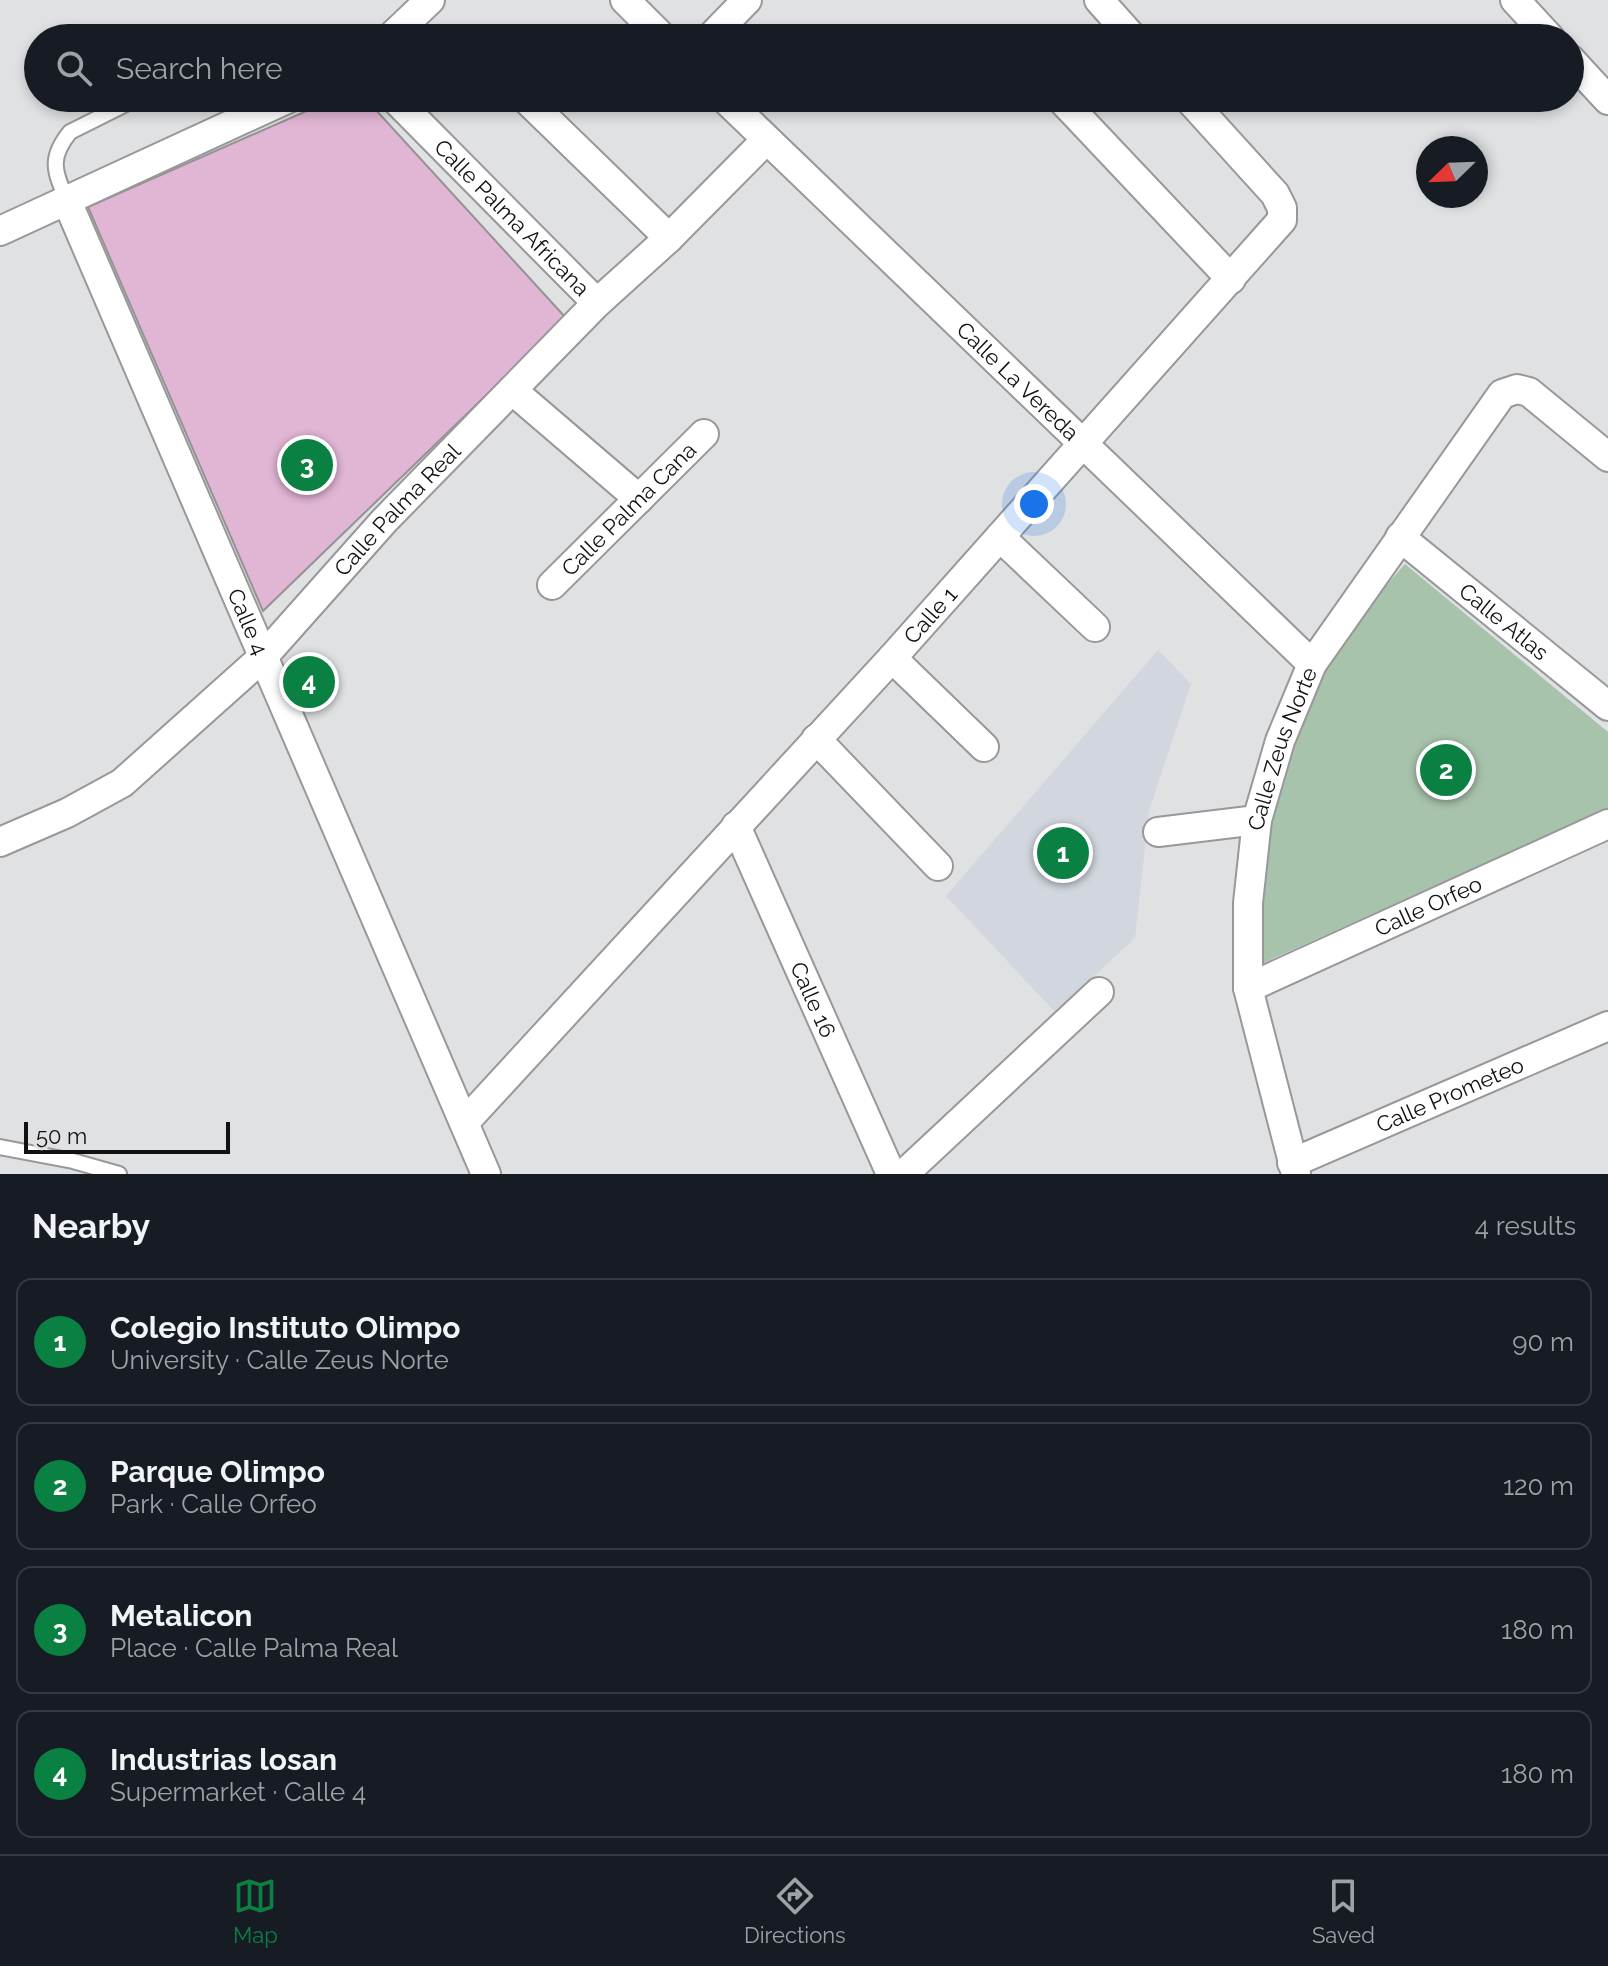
<!DOCTYPE html>
<html lang="en">
<head>
<meta charset="utf-8">
<style>
	:root { --surface:#171b24; --page:#242831; --text:#f1f3f6; --muted:#9ea1a6; --line:#363941; --accent:#0b8043 }
	body { margin:0; font-family:Raleway,sans-serif; background:var(--page); color:var(--text) }
	.compass { position:absolute; left:1416px; top:136px; width:72px; height:72px; border-radius:50%; background:var(--surface); box-shadow:0 4px 12px #0003; rotate:247deg }
	.scale { position:absolute; left:24px; bottom:20px; width:206px; box-sizing:border-box; padding-left:8px; border:4px solid #111112; border-top:0; font-size:22px; line-height:28px; white-space:nowrap; color:#111112; -webkit-text-stroke:6px #e0e1e2; paint-order:stroke }
	.you { position:absolute; left:1034px; top:504px; width:28px; height:28px; margin:-20px; border:6px solid #fff; border-radius:50%; background:#1a73e8; box-shadow:0 0 0 12px #1a73e833 }
	.badge { display:grid; place-items:center; width:52px; height:52px; border-radius:50%; background:var(--accent); color:#fff; font-size:26px; font-weight:700 }
	.pin { position:absolute; translate:-50% -50%; border:4px solid #fff; box-shadow:0 2px 8px #0006 }
	.list { margin:0; padding:0; list-style:none }
	h2 { display:flex; justify-content:space-between; align-items:center; height:104px; margin:0; padding:0 32px; font-size:34px }
	h2 small { font-size:26px; font-weight:400; color:var(--muted) }
	.list li { display:grid; grid-template-columns:52px 1fr auto; gap:24px; align-items:center; box-sizing:border-box; height:128px; margin:0 16px 16px; padding:0 16px; border:2px solid var(--line); border-radius:16px }
	.list b { display:block; font-size:30px; white-space:nowrap }
	.list p { margin:0; font-size:26px; white-space:nowrap; color:var(--muted) }
	.list em { font-size:26px; font-style:normal; color:var(--muted) }
	.icon { flex:none; width:44px; height:44px; fill:none; stroke:currentColor; stroke-width:2; stroke-linecap:round; stroke-linejoin:round }
	.map { position:relative; flex:none; width:1608px; height:1174px; overflow:hidden }
	.search { position:absolute; background:var(--surface); box-shadow:0 4px 12px #0003; left:24px; right:24px; top:24px; height:88px; display:flex; align-items:center; gap:20px; box-sizing:border-box; padding:0 28px; border-radius:44px; color:var(--muted); font-size:30px }
	.sheet { height:680px; background:var(--surface) }
	nav { display:flex; justify-content:space-around; align-items:center; box-sizing:border-box; height:112px; border-top:2px solid var(--line); background:var(--surface); font-size:22px; color:var(--muted) }
	nav a { display:grid; justify-items:center; gap:4px }
	nav .on { color:var(--accent) }
	.map>svg:first-child { display:block }
	.built { fill:#d2d6de }
	.green { fill:#a8c3ac }
	.building { fill:#e1b5d4; stroke:#949293; stroke-width:2 }
	.lines { fill:none; stroke-linecap:round; stroke-linejoin:round }
	.lane-casing { stroke:#98989a; stroke-width:18 }
	.street-casing { stroke:#98989a; stroke-width:32 }
	.lane { stroke:#fff; stroke-width:14 }
	.street { stroke:#fff; stroke-width:28 }
	.labels { text-anchor:middle; stroke-width:8; stroke-linejoin:round; paint-order:stroke }
	.street-label { font-size:22px; fill:#111112; stroke:#e0e1e2 }
</style>
</head>
<body>
<div class="map">
<svg width="1608" height="1174" viewBox="0 0 1608 1174">
	<rect width="100%" height="100%" fill="#e0e1e2"/>
	<!-- built -->
	<path class="built" d="M 1158,650 L 1191,684 L 1149,811 L 1135,938 L 1055,1012 L 946,896 Z"/>
	<!-- green -->
	<path class="green" d="M 1405,564 L 1608,732 L 1608,808 L 1259,965 L 1260,837 L 1322,659 Z"/>
	<!-- building -->
	<path class="building" d="M 336,98 L 365,98 L 566,318 L 263,611 L 88,207 Z"/>
	<g class="lines">
		<defs>
			<path id="lane" d="M 67,201 C 55,172 48,159 70,132 L 138,98
				M 0,1147 L 73,1161 L 119,1174"/>
			<g id="street">
				<path d="M 625,0 L 663,38"/>
				<path d="M 1099,0 L 1133,38"/>
				<path d="M 1515,0 L 1550,38"/>
				<path d="M 390,38 L 430,0"/>
				<path d="M 710,38 L 747,0"/>
				<path d="M 1570,59 L 1608,100"/>
				<path id="s1" d="M 394,98 L 597,303"/>
				<path d="M 525,98 L 669,238"/>
				<path id="s2" d="M 724,98 L 1312,664"/>
				<path d="M 1060,98 L 1231,279"/>
				<path id="s3" d="M 67,201 L 486,1174"/>
				<path d="M 0,231 L 289,98"/>
				<path d="M 512,390 L 639,499"/>
				<path d="M 1000,537 L 1095,627"/>
				<path id="s4" d="M 1400,537 L 1608,706"/>
				<path id="s5" d="M 552,585 L 704,434"/>
				<path d="M 892,658 L 984,747"/>
				<path d="M 816,739 L 938,866"/>
				<path id="s6" d="M 736,826 L 891,1174"/>
				<path d="M 1158,832 L 1257,820"/>
				<path id="s7" d="M 0,842 L 67,813 L 122,783 L 263,657 L 384,521 L 597,303 L 669,238 L 766,140"/>
				<path id="s8" d="M 1248,988 L 1608,824"/>
				<path id="s9" d="M 465,1122 L 892,658 L 1282,220 L 1282,208 L 1275,194 L 1188,98"/>
				<path id="s10" d="M 1292,1163 L 1608,1026"/>
				<path d="M 904,1174 L 1099,992"/>
				<path id="s11" d="M 1296,1174 L 1248,988 L 1248,903 L 1257,820 L 1280,741 L 1312,664 L 1502,394 L 1517,389 L 1529,392 L 1608,457"/>
			</g>
		</defs>
		<!-- lane casing -->
		<use href="#lane" class="lane-casing"/>
		<!-- street casing -->
		<use href="#street" class="street-casing"/>
		<!-- lane -->
		<use href="#lane" class="lane"/>
		<!-- street -->
		<use href="#street" class="street"/>
	</g>
	<g class="labels">
		<!-- street labels -->
		<g class="street-label">
			<text dy="8" stroke="none"><textPath href="#s1" startOffset="168">Calle Palma Africana</textPath></text>
			<text dy="8" stroke="none"><textPath href="#s2" startOffset="408">Calle La Vereda</textPath></text>
			<text dy="8" stroke="none"><textPath href="#s7" startOffset="524">Calle Palma Real</textPath></text>
			<text dy="8" stroke="none"><textPath href="#s5" startOffset="108">Calle Palma Cana</textPath></text>
			<text dy="8" stroke="none"><textPath href="#s9" startOffset="688">Calle 1</textPath></text>
			<text dy="8" stroke="none"><textPath href="#s3" startOffset="458">Calle 4</textPath></text>
			<text dy="8" stroke="none"><textPath href="#s4" startOffset="134">Calle Atlas</textPath></text>
			<text dy="8" stroke="none"><textPath href="#s11" startOffset="436">Calle Zeus Norte</textPath></text>
			<text dy="8" stroke="none"><textPath href="#s8" startOffset="198">Calle Orfeo</textPath></text>
			<text dy="8" stroke="none"><textPath href="#s6" startOffset="190">Calle 16</textPath></text>
			<text dy="8" stroke="none"><textPath href="#s10" startOffset="172">Calle Prometeo</textPath></text>
		</g>
	</g>
</svg>
<svg class="compass" viewBox="-18 -18 36 36"><path d="M0-13l5 13h-10z" fill="#e53935"/><path d="M0 13l5-13h-10z" fill="#9ea1a6"/></svg>
<div class="scale">50 m</div>
<div class="you"></div>
<div class="pin badge" style="left:1063px;top:853px">1</div>
<div class="pin badge" style="left:1446px;top:770px">2</div>
<div class="pin badge" style="left:307px;top:465px">3</div>
<div class="pin badge" style="left:309px;top:682px">4</div>
<div class="search"><svg class="icon" aria-label="search" viewBox="0 0 24 24"><circle cx="10" cy="10" r="6"/><path d="M15 15l6 6"/></svg>Search here</div>
</div>
<section class="sheet">
<h2>Nearby<small>4 results</small></h2>
<ul class="list">
<li><span class="badge">1</span><div><b>Colegio Instituto Olimpo</b><p>University · Calle Zeus Norte</p></div><em>90 m</em></li>
<li><span class="badge">2</span><div><b>Parque Olimpo</b><p>Park · Calle Orfeo</p></div><em>120 m</em></li>
<li><span class="badge">3</span><div><b>Metalicon</b><p>Place · Calle Palma Real</p></div><em>180 m</em></li>
<li><span class="badge">4</span><div><b>Industrias losan</b><p>Supermarket · Calle 4</p></div><em>180 m</em></li>
</ul>
</section>
<nav>
<a class="on"><svg class="icon" aria-label="map" viewBox="0 0 24 24"><path d="M3 6l6-2 6 2 6-2v14l-6 2-6-2-6 2zM9 4v14M15 6v14"/></svg>Map</a>
<a><svg class="icon" aria-label="directions" viewBox="0 0 24 24"><path d="M12 3l9 9-9 9-9-9zM9 14v-3h6M13 9l2 2-2 2"/></svg>Directions</a>
<a><svg class="icon" aria-label="saved" viewBox="0 0 24 24"><path d="M7 4h10v16l-5-4-5 4z"/></svg>Saved</a>
</nav>
</body>
</html>
